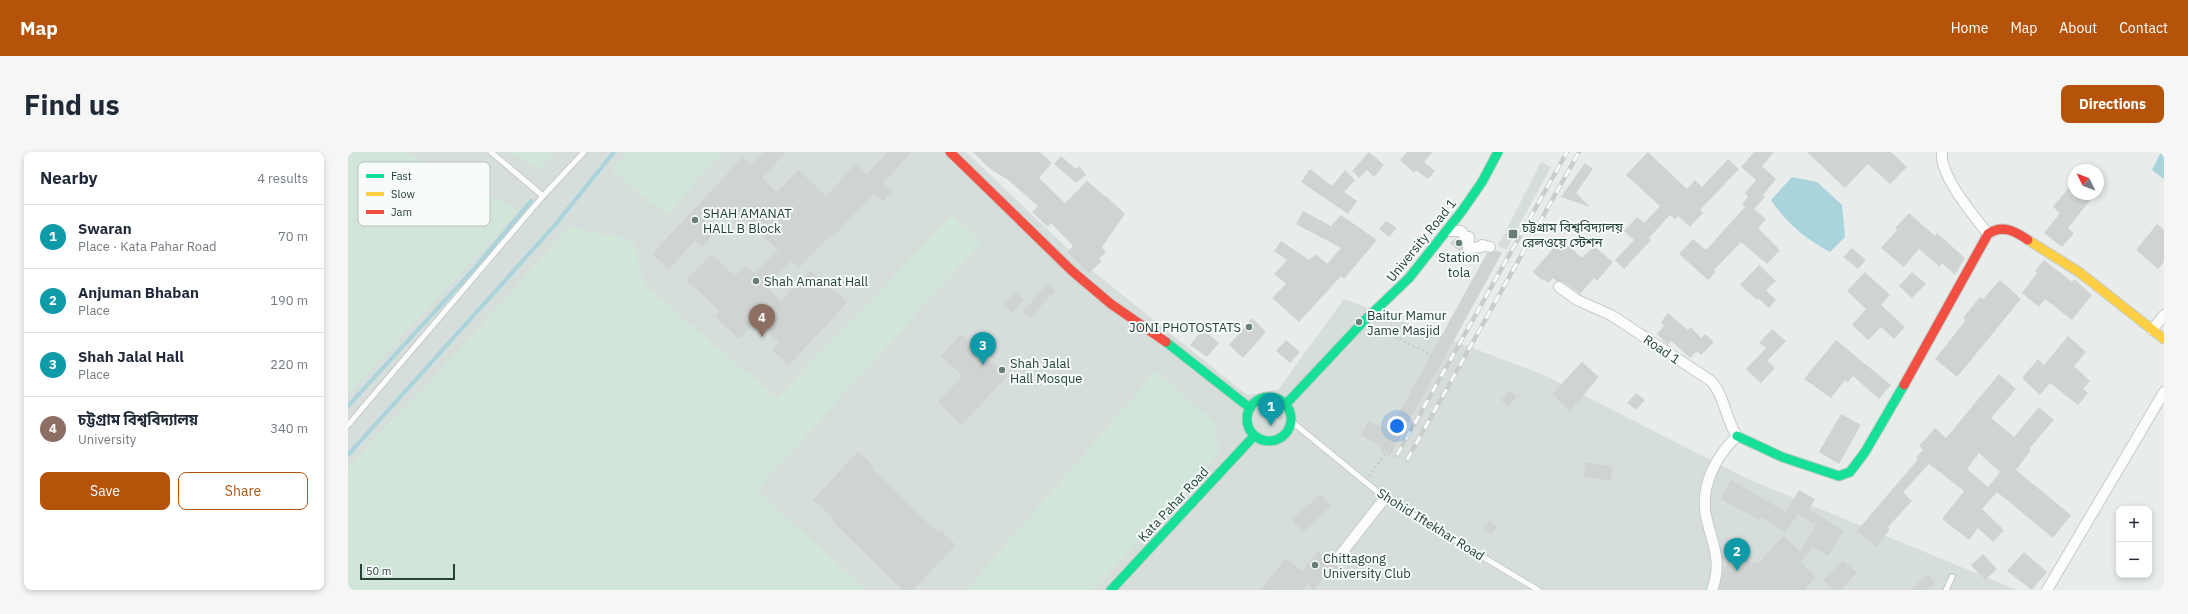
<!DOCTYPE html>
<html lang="en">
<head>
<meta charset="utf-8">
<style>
	:root { --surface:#fff; --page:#f6f6f7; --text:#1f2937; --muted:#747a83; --line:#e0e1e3; --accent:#b45309 }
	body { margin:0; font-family:"IBM Plex Sans","Noto Sans Bengali",sans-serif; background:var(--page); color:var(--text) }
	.controls { position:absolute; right:12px; bottom:12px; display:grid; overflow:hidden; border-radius:8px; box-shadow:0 2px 6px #0003 }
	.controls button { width:36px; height:36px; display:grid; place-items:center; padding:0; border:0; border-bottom:1px solid var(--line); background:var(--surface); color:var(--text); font:20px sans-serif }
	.compass { position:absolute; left:1720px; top:12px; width:36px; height:36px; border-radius:50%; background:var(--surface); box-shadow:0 2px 6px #0003; rotate:313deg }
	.scale { position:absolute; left:12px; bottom:10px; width:95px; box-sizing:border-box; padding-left:4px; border:2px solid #24423a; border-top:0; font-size:11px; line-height:14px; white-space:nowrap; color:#24423a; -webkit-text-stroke:3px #f7fbf9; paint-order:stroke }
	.you { position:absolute; left:1049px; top:274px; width:14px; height:14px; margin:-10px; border:3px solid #fff; border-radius:50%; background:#1a73e8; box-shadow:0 0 0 6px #1a73e833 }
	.badge { display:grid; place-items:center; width:26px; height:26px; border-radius:50%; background:var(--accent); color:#fff; font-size:13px; font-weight:700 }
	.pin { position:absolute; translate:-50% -33px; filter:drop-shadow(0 1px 2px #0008) }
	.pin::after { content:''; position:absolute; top:21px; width:14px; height:12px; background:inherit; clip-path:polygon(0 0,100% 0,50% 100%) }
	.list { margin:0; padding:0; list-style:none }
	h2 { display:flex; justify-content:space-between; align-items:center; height:52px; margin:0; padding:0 16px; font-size:17px }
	h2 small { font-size:13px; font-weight:400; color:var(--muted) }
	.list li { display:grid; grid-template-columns:26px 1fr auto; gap:12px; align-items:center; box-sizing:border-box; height:64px; padding:0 16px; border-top:1px solid var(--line) }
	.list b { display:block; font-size:15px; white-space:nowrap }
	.list p { margin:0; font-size:13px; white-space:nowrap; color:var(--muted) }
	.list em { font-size:13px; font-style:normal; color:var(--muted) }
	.actions { display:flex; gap:8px; padding:12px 16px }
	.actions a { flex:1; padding:9px 0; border:1px solid var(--accent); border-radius:8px; text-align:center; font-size:14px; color:var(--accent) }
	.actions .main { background:var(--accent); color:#fff }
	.map { position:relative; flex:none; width:1816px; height:438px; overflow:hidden; border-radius:8px }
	header { display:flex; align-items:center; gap:24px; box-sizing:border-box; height:56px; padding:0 20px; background:var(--accent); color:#fff }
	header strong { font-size:19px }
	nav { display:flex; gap:22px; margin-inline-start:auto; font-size:14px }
	.intro { display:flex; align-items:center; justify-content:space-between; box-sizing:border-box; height:96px; padding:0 24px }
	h1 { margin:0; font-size:28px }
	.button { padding:10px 18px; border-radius:8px; background:var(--accent); color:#fff; font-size:14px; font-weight:700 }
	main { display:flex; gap:24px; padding:0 24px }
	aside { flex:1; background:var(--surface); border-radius:8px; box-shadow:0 2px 6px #0003 }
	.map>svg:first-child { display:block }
	.built { fill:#d6dedb }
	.green { fill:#d1e6d8 }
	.water { fill:#a9d4db }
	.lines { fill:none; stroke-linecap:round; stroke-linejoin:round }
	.stream { stroke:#a9d4db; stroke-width:4 }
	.building { fill:#cfd4d2; fill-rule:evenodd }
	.lane-casing { stroke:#c5cac8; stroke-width:7 }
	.street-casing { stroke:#c5cac8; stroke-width:12 }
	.fast-casing { stroke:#c3cbc8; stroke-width:11 }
	.slow-casing { stroke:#c3cbc8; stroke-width:11 }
	.jam-casing { stroke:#c3cbc8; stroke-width:11 }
	.path { stroke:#c3ccca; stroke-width:2.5; stroke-dasharray:2 3; stroke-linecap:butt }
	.lane { stroke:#fcfcfc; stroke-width:5 }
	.street { stroke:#fcfcfc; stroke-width:10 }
	.fast { stroke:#16e098; stroke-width:9 }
	.slow { stroke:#ffcf43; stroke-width:9 }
	.jam { stroke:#f24e42; stroke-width:9 }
	.rail-casing { stroke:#c9cdcc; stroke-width:4.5 }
	.rail { stroke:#f7fbf9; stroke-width:3; stroke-dasharray:9; stroke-linecap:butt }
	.poi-dot { fill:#697e78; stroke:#f7fbf9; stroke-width:1.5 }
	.labels { text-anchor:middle; stroke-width:4; stroke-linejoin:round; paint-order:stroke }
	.poi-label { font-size:13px; fill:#24423a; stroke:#f7fbf9; text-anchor:start }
	.street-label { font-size:13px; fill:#24423a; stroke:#f7fbf9 }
	.key { fill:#f7fbf9; stroke:#b8c4c0; stroke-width:1 }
	.key-label { font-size:11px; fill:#24423a }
</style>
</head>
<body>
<header>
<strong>Map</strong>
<nav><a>Home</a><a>Map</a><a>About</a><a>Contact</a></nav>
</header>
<div class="intro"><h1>Find us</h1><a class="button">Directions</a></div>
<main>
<aside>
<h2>Nearby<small>4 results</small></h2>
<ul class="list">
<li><span class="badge" style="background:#0f9aa8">1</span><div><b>Swaran</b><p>Place · Kata Pahar Road</p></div><em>70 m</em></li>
<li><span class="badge" style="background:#0f9aa8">2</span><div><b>Anjuman Bhaban</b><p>Place</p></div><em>190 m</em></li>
<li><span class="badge" style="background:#0f9aa8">3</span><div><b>Shah Jalal Hall</b><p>Place</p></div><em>220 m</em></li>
<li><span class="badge" style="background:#8d6e63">4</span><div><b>চট্টগ্রাম বিশ্ববিদ্যালয়</b><p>University</p></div><em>340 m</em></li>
</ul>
<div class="actions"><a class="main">Save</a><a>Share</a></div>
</aside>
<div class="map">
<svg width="1816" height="438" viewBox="0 0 1816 438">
	<rect width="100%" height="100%" fill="#e8edeb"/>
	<!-- built -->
	<path class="built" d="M 0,0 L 618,0 L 735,111 L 899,243 L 930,238 L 996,147 L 1196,223 L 1402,328 L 1669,438 L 0,438 Z
		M 1193,10 L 1203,15 L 1158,98 L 1150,94 Z"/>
	<!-- green -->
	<path class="green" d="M 0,0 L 59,0 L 171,59 L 0,242 Z
		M 163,0 L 207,0 L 190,17 Z
		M 279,0 L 374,0 L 319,63 L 263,18 Z
		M 604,63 L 633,90 L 409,338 L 518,438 L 0,438 L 0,315 L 106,203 L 221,75 L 285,88 L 297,134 L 429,246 Z
		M 808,219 L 867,271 L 871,301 L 745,438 L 618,438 Z"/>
	<!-- water -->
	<path class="water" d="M 1813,0 L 1816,0 L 1816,27 L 1804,18 Z
		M 1444,25 L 1469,30 L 1494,53 L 1497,85 L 1482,100 C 1458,87 1438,71 1423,48 Z"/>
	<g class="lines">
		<!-- stream -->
		<path class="stream" d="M 0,254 L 126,117 L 183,49
			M 0,303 L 207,73 L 266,0"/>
	</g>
	<!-- building -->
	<path class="building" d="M 415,0 L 438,0 L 414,26 L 429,40 L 451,18 L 478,44 L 508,12 L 519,22 L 540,0 L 564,0 L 535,31 L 544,40 L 535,49 L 526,41 L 484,86 L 482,84 L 451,116 L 443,109 L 418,135 L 433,149 L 462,118 L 500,150 L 441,213 L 424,198 L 431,190 L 408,169 L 391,187 L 367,165 L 372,159 L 338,128 L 363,102 L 387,124 L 397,113 L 407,122 L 430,98 L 388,59 L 381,66 L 370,55 L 356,71 L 367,81 L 354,95 L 347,89 L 321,117 L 304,102 L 395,5 L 403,13 Z
		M 625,0 L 692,0 L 704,11 L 691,26 L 717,51 L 739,29 L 761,47 L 777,62 L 754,95 L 758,100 L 751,107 L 754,109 L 741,121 L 719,100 L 725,94 L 703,71 L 700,75 L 684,60 L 690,54 L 659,27 L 642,17 Z
		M 1021,0 L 1036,13 L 1026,25 L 1019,18 L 1011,26 L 1004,19 Z
		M 1059,0 L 1085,0 L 1076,10 L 1087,19 L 1080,27 L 1068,18 L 1066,21 L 1052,8 Z
		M 1300,0 L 1339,37 L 1347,28 L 1354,35 L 1380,7 L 1391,17 L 1352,58 L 1355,61 L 1342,75 L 1330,64 L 1327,68 L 1322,63 L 1301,86 L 1303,88 L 1276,117 L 1267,108 L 1286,88 L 1276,79 L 1289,65 L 1296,71 L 1312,54 L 1278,23 Z
		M 1406,0 L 1426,0 L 1414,14 L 1428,27 L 1415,43 L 1417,45 L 1406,57 L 1418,67 L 1410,76 L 1432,98 L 1419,112 L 1393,90 L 1366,118 L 1368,120 L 1360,128 L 1331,102 L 1345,87 L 1358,98 L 1397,55 L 1394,52 L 1400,45 L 1397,41 L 1408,28 L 1393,15 Z
		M 1459,0 L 1543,0 L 1559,15 L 1542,32 L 1520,12 L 1497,36 Z
		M 713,4 L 728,17 L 731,14 L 738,23 L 728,31 L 706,12 Z
		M 1237,11 L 1245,17 L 1228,41 L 1242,55 L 1213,45 Z
		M 962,17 L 984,34 L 997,18 L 1007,28 L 996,40 L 1009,49 L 1000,62 L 953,30 Z
		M 1726,29 L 1726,42 L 1747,42 L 1720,76 L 1726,81 L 1714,95 L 1696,81 L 1712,61 L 1705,55 Z
		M 955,59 L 983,74 L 993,63 L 1029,88 L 996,127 L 993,124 L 951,170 L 924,146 L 938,132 L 926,122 L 939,108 L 926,99 L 933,89 L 961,108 L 968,102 L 979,112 L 993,96 L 948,72 Z
		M 1561,61 L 1587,84 L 1589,81 L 1617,106 L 1607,123 L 1594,111 L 1592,115 L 1571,97 L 1556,115 L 1533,96 L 1549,78 L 1547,76 Z
		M 1038,69 L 1049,76 L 1041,85 L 1031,77 Z
		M 1809,72 L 1816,78 L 1816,110 L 1810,117 L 1788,98 Z
		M 1108,86 L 1114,91 L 1114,98 L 1112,100 L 1102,91 Z
		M 1213,87 L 1234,106 L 1246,94 L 1265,110 L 1249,129 L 1246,126 L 1232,142 L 1215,130 L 1209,129 L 1205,126 L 1200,131 L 1196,127 L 1195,129 L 1185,120 Z
		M 1504,96 L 1518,108 L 1510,117 L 1495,105 Z
		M 1148,98 L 1154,101 L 1042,304 L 1032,298 L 1034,295 L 1013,283 L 1021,269 L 1041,279 L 1139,101 L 1144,101 Z
		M 1696,108 L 1724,130 L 1726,127 L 1744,143 L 1724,168 L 1697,147 L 1691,155 L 1674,141 L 1689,121 L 1687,119 Z
		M 1411,113 L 1428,129 L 1418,138 L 1428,148 L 1421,156 L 1410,146 L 1409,148 L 1392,133 Z
		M 1517,120 L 1542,143 L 1533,153 L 1557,175 L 1546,187 L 1533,175 L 1520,188 L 1504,173 L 1518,157 L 1499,139 Z
		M 1564,120 L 1578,132 L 1564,146 L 1551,134 Z
		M 1652,128 L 1673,147 L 1609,225 L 1587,207 L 1618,168 L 1615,166 L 1632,145 L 1635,147 Z
		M 700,132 L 707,139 L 682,166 L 674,160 Z
		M 667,140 L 676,148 L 664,161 L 655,153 Z
		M 1320,161 L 1340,178 L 1343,175 L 1353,186 L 1357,182 L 1366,190 L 1353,203 L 1349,199 L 1342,206 L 1323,189 L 1320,193 L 1309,182 L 1316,174 L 1313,170 Z
		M 904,166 L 918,180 L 895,206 L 881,193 Z
		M 855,177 L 871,191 L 859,205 L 842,193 Z
		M 1424,177 L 1438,189 L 1419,209 L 1427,216 L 1413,231 L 1398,217 L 1418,196 L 1411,191 Z
		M 613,182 L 659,224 L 614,273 L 590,250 L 614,224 L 593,204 Z
		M 1720,184 L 1738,200 L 1726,214 L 1742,229 L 1735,237 L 1740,241 L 1730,253 L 1702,231 L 1692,243 L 1674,226 L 1690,207 L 1696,213 Z
		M 938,188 L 952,200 L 942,211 L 928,199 Z
		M 1488,188 L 1543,233 L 1531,247 L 1505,224 L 1500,230 L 1497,228 L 1483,246 L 1456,227 Z
		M 1234,210 L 1251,225 L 1222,259 L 1204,242 Z
		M 1651,222 L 1668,237 L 1643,266 L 1666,285 L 1691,255 L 1706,268 L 1681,297 L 1683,298 L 1668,318 L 1723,363 L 1705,386 L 1649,340 L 1634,357 L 1656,378 L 1645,390 L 1630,376 L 1621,388 L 1594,367 L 1616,339 L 1581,312 L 1555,340 L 1564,349 L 1540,375 L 1542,377 L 1528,395 L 1509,379 L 1570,307 L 1568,305 L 1575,298 L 1571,294 L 1587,276 L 1598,286 ZM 1631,301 L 1652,320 L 1640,335 L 1619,317 Z
		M 1162,238 L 1169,245 L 1160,255 L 1153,248 Z
		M 1288,241 L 1297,248 L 1288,258 L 1279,251 Z
		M 1493,262 L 1513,273 L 1491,312 L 1471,300 Z
		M 510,299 L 525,314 L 523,316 L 565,357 L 590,380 L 592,378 L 608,393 L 565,438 L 555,438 L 484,369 L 486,367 L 465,348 Z
		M 1238,310 L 1264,315 L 1263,329 L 1235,324 Z
		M 1383,328 L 1438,360 L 1451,338 L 1467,347 L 1461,357 L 1496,379 L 1480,404 L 1465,395 L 1452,410 L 1468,425 L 1456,438 L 1371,438 L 1375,419 L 1385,403 L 1393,408 L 1395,406 L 1404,411 L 1405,409 L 1410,412 L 1435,384 L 1452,399 L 1468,373 L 1450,362 L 1437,381 L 1413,365 L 1411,368 L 1373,347 Z
		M 972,342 L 983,354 L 955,380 L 944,368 Z
		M 1142,368 L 1149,375 L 1143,382 L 1135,375 Z
		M 970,399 L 993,417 L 986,425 L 980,420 L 966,438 L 959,432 L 955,438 L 913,438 L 938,406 L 954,419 Z
		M 1676,400 L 1699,420 L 1684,438 L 1659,419 Z
		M 1635,402 L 1649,417 L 1637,428 L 1623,413 Z
		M 1495,408 L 1509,421 L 1493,438 L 1486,438 L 1475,428 Z
		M 1580,422 L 1587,431 L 1579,438 L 1562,438 Z"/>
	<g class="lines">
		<defs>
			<path id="lane" d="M 143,0 L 195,44
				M 943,269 L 1037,346 L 1190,438
				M 0,273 L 195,44 L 236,0
				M 1598,438 L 1604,425"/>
			<path id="street" d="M 1594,0 C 1591,23 1626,64 1640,82
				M 1099,79 L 1113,79 L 1117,85 L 1121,85 L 1120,96 L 1133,95 L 1134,93 L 1142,95
				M 1211,135 L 1229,148 L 1263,163 L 1363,229 C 1377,244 1377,267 1389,284 C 1368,304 1352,334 1358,364 C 1364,392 1375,408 1364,438
				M 1804,178 L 1816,163
				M 989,407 L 1037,346
				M 1699,438 L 1816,240"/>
			<path id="fast" d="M 818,190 L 902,256
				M899 267a22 22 0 1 1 44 0a22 22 0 1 1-44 0Z
				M 938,252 L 1015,170 L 1061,126 L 1114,59 L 1134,30 L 1150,0
				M 1389,284 L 1434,305 L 1491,324 L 1502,320 L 1517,300 L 1556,233
				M 763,438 L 906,284"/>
			<path id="slow" d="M 1680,88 L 1731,120 L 1816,187"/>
			<path id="jam" d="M 602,0 L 724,119 L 763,152 L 818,190
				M 1556,233 L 1640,82 C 1654,72 1667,79 1680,88"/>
		</defs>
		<!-- lane casing -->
		<use href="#lane" class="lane-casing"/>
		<!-- street casing -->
		<use href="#street" class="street-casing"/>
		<!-- fast casing -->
		<use href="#fast" class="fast-casing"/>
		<!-- slow casing -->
		<use href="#slow" class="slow-casing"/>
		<!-- jam casing -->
		<use href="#jam" class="jam-casing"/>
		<!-- path -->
		<path class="path" d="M 1029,176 L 1084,203
			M 1021,324 L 1038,301"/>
		<!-- lane -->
		<use href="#lane" class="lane"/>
		<!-- street -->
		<use href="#street" class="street"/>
		<!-- fast -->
		<use href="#fast" class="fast"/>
		<!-- slow -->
		<use href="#slow" class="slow"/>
		<!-- jam -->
		<use href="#jam" class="jam"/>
		<defs>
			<path id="rail" d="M 1049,303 L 1219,0
				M 1059,308 L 1231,0"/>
		</defs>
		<!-- rail casing -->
		<use href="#rail" class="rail-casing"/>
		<!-- rail -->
		<use href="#rail" class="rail"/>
	</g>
	<!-- markers -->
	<g class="poi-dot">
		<circle cx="347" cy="68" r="4"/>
		<rect x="1160" y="77" width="10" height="10" rx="2"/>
		<circle cx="1111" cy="91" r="4"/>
		<circle cx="408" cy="129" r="4"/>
		<circle cx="1011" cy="170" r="4"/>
		<circle cx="901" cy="175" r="4"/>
		<circle cx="654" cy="218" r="4"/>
		<circle cx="967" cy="413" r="4"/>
	</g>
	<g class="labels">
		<!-- poi labels -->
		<g class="poi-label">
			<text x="355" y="66">SHAH AMANAT<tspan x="355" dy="15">HALL B Block</tspan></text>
			<text x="1174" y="80">চট্টগ্রাম বিশ্ববিদ্যালয়<tspan x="1174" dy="15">রেলওয়ে স্টেশন</tspan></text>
			<text x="1111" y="110" text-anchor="middle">Station<tspan x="1111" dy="15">tola</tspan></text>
			<text x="416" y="134">Shah Amanat Hall</text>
			<text x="1019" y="168">Baitur Mamur<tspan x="1019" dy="15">Jame Masjid</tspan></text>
			<text x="893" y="180" text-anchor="end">JONI PHOTOSTATS</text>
			<text x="662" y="216">Shah Jalal<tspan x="662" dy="15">Hall Mosque</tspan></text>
			<text x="975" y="411">Chittagong<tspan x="975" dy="15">University Club</tspan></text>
		</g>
		<!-- street labels -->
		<g class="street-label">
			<text transform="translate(1073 88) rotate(-51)" y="5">University Road 1</text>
			<text transform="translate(1314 197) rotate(34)" y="5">Road 1</text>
			<text transform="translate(825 352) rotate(-47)" y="5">Kata Pahar Road</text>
			<text transform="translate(1083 372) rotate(32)" y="5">Shohid Iftekhar Road</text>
		</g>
	</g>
	<!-- legend -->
	<rect x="10" y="10" width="132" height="64" rx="6" class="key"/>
	<rect x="18" y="22" width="18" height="4" fill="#16e098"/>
	<rect x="18" y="40" width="18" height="4" fill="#ffcf43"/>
	<rect x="18" y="58" width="18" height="4" fill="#f24e42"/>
	<g class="key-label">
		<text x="43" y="28">Fast</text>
		<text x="43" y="46">Slow</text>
		<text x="43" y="64">Jam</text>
	</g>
</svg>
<div class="controls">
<button>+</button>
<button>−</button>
</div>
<svg class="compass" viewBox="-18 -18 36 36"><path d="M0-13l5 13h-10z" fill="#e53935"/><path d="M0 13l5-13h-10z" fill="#747a83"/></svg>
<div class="scale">50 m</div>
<div class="you"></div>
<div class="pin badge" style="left:923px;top:274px;background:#0f9aa8">1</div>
<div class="pin badge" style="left:1389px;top:419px;background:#0f9aa8">2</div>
<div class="pin badge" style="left:635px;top:213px;background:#0f9aa8">3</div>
<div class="pin badge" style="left:414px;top:185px;background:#8d6e63">4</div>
</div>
</main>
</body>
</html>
